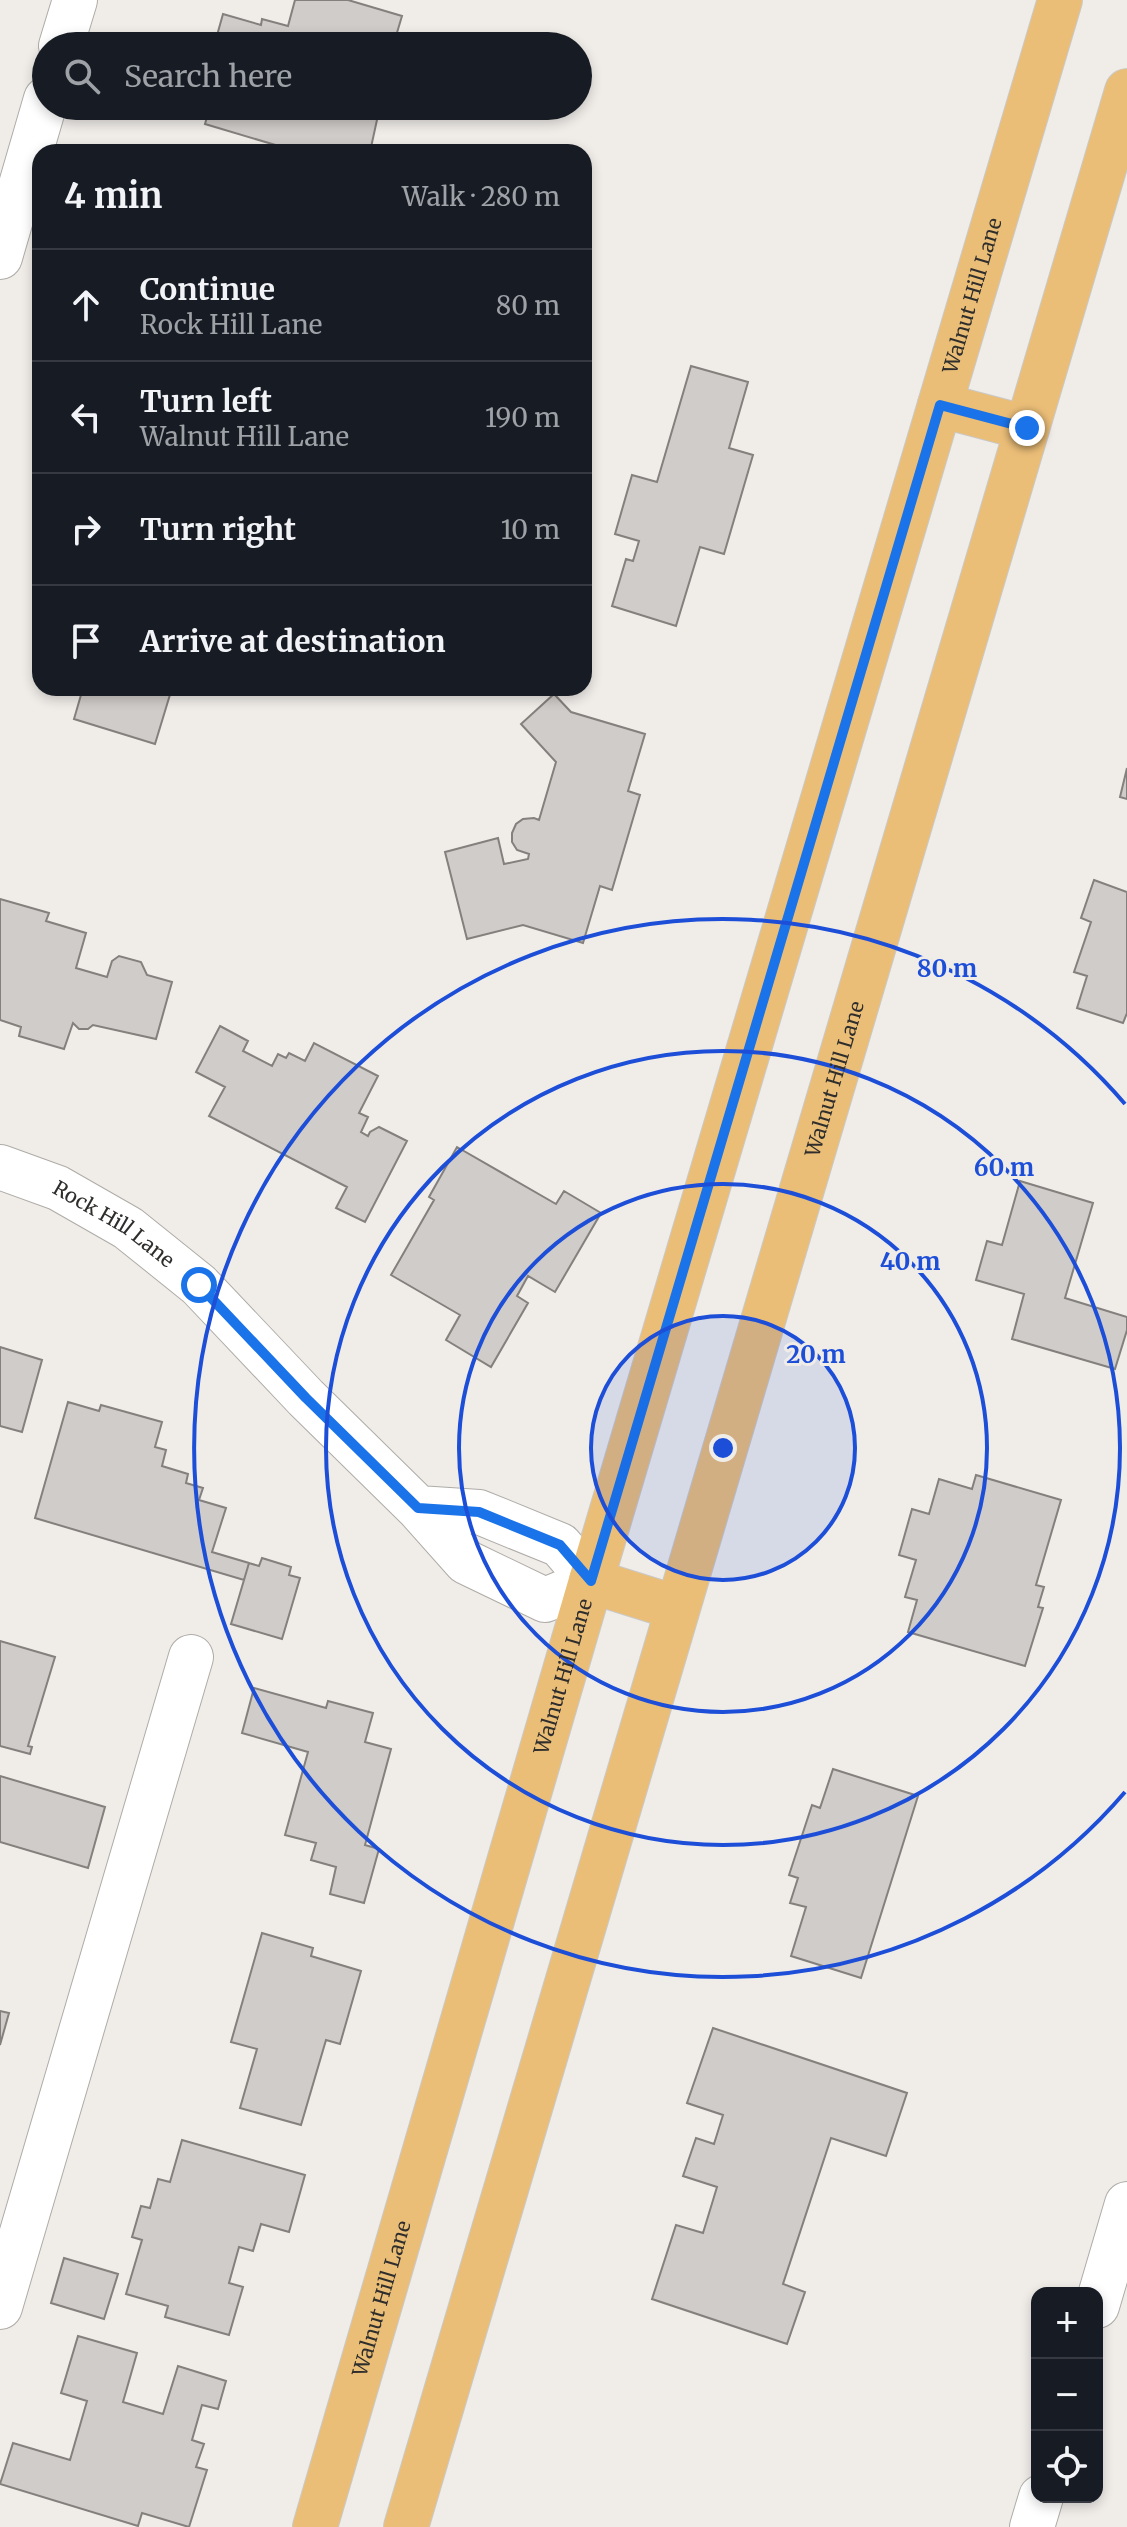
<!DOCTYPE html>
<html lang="en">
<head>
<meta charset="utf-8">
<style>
	:root { --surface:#171b24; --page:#20242c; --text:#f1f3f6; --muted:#9ea1a6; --line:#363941 }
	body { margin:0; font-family:Merriweather,serif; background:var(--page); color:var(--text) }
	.controls { position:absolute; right:24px; bottom:24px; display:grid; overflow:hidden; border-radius:16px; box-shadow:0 4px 12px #0003 }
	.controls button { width:72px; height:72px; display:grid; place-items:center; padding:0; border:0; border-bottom:2px solid var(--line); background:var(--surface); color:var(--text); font:40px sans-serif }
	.stop { position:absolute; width:24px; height:24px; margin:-18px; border:6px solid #1a73e8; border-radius:50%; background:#fff }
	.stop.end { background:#1a73e8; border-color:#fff; box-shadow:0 2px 8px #0008 }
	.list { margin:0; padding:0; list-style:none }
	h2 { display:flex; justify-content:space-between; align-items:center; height:104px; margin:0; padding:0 32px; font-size:34px }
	h2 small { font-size:26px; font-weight:400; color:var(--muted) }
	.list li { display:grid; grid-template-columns:52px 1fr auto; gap:24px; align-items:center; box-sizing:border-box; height:112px; padding:0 32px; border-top:2px solid var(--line) }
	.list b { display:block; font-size:30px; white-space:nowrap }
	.list p { margin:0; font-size:26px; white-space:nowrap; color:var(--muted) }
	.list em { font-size:26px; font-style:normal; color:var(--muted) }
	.icon { flex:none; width:44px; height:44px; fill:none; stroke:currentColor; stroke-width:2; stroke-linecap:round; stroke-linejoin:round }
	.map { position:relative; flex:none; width:1127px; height:2527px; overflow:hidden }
	.search { position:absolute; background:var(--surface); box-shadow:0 4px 12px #0003; left:32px; top:32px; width:560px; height:88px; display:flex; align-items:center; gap:20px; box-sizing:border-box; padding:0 28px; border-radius:44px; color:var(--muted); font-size:30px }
	.panel { position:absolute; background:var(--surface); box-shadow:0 4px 12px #0003; left:32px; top:144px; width:560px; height:552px; border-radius:24px }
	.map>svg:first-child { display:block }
	.building { fill:#cfccc9; stroke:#83807d; stroke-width:2 }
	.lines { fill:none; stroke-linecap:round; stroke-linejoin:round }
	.minor-casing { stroke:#afaca8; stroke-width:46 }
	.major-casing { stroke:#c9c9c8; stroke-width:46 }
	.minor { stroke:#fff; stroke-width:44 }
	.major { stroke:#ebbe78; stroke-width:44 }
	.route { stroke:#1a73e8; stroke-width:10 }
	.ring { fill:none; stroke:#1d4ed8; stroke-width:4 }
	.labels { text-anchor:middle; stroke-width:6; stroke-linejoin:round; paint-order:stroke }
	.street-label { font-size:20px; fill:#2f2e2c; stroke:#f0ede9 }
	.centre { fill:#1d4ed8; stroke:#f0ede9; stroke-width:4 }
	.ring-label { font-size:24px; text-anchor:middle; font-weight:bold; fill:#1d4ed8; stroke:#f0ede9; stroke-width:6; stroke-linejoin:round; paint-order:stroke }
</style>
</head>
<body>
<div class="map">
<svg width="1127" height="2527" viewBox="0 0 1127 2527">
	<rect width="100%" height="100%" fill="#f0ede9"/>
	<!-- building -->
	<path class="building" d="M 295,0 L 348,0 L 402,16 L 393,46 L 214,46 L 223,14 L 261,25 L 262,19 L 288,26 Z
		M 210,106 L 380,106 L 370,152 L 299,152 L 205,124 Z
		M 691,366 L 748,382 L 729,448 L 753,455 L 724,554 L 700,547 L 676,626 L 612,606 L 626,559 L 633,561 L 639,541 L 615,534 L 632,475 L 657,482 Z
		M 83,688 L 172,688 L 155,744 L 74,719 Z
		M 554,694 L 571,712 L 645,734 L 628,791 L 640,795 L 612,890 L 600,886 L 583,943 L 523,925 L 467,939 L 445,852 L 498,838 L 504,864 L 528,859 L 529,854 L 517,850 L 512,842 L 512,833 L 516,824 L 523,819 L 534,818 L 539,820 L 556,762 L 521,724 Z
		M 1127,768 L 1127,799 L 1120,797 Z
		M 1094,880 L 1127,892 L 1127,1013 L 1123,1023 L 1077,1008 L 1087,976 L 1074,972 L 1091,922 L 1081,918 Z
		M 0,899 L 49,913 L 46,921 L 86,933 L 76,968 L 107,977 L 112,961 L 119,956 L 141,962 L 147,975 L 172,982 L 156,1039 L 93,1025 L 88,1029 L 79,1029 L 73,1023 L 64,1049 L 19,1036 L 21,1027 L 0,1020 Z
		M 220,1026 L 248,1041 L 243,1051 L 272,1066 L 278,1054 L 286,1058 L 289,1053 L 305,1061 L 314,1043 L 378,1076 L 359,1113 L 368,1117 L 361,1132 L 368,1136 L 370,1132 L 379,1127 L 407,1141 L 365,1222 L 336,1208 L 347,1187 L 209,1116 L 225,1087 L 196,1072 Z
		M 457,1147 L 556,1204 L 564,1191 L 601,1213 L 555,1292 L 528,1276 L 517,1296 L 528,1303 L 491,1367 L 446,1340 L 460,1315 L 391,1275 L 434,1200 L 429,1197 Z
		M 1020,1181 L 1093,1203 L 1065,1298 L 1127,1317 L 1127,1330 L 1115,1369 L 1012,1339 L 1024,1294 L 976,1280 L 987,1241 L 1002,1245 Z
		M 0,1347 L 42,1360 L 22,1432 L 0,1426 Z
		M 68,1402 L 99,1411 L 101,1405 L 162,1422 L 155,1447 L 166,1450 L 162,1466 L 188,1474 L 186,1483 L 203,1488 L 199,1500 L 226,1508 L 212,1552 L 249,1563 L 244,1580 L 35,1518 Z
		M 976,1475 L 1061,1500 L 1036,1585 L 1044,1587 L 1038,1607 L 1043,1608 L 1025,1666 L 908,1632 L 917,1600 L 905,1597 L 916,1560 L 899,1555 L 912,1509 L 929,1514 L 939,1479 L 972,1489 Z
		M 262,1558 L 291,1567 L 289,1575 L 300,1578 L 282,1639 L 231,1624 L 249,1563 L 259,1566 Z
		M 0,1641 L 55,1657 L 28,1746 L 32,1747 L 30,1754 L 0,1746 Z
		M 254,1688 L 326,1708 L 328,1701 L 373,1713 L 365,1742 L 391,1749 L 365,1845 L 379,1849 L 364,1903 L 330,1894 L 336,1867 L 311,1860 L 316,1843 L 285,1835 L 308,1752 L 242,1733 Z
		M 833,1769 L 918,1796 L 861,1978 L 791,1956 L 806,1907 L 790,1903 L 798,1878 L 789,1875 L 812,1805 L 820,1808 Z
		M 0,1776 L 105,1807 L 88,1868 L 0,1842 Z
		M 262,1933 L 313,1948 L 311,1956 L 361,1971 L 340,2044 L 326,2040 L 301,2125 L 240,2108 L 257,2049 L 231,2042 Z
		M 0,2011 L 9,2013 L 0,2045 Z
		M 713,2028 L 907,2093 L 886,2156 L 831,2138 L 783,2284 L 805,2292 L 787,2344 L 652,2299 L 676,2225 L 703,2233 L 717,2187 L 683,2176 L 696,2138 L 714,2144 L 723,2115 L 687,2103 Z
		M 182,2140 L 305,2175 L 289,2232 L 261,2224 L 253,2251 L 239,2247 L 229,2283 L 243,2287 L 229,2335 L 165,2317 L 168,2306 L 126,2294 L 142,2240 L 132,2237 L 141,2206 L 150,2208 L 158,2179 L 170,2182 Z
		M 64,2258 L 118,2274 L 104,2319 L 51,2303 Z
		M 78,2336 L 137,2353 L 123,2402 L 163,2414 L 178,2366 L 226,2381 L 218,2409 L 202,2405 L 192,2440 L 204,2444 L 196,2467 L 207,2470 L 189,2527 L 142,2513 L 138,2526 L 0,2484 L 13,2443 L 70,2460 L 87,2401 L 61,2393 Z"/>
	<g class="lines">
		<defs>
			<g id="minor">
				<path d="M 61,46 L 75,0"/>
				<path d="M 0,257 L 46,99"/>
				<path id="s1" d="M 0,1167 L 58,1188 L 128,1228 L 199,1285 L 306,1398 L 418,1508 L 466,1562 L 545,1600 L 591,1581 L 560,1545 L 479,1512 L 418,1508"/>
				<path d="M 1097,2306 L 1127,2204"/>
				<path d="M 0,2307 L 191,1657"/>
				<path d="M 1032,2527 L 1041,2497"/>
			</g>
			<g id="major">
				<path d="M 940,405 L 1027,428"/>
				<path d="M 591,1581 L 677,1608"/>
				<path id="s2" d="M 315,2527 L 591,1581 L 1060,0"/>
				<path id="s3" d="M 406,2527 L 1127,91"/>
			</g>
		</defs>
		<!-- minor casing -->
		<use href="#minor" class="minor-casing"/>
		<!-- major casing -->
		<use href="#major" class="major-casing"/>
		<!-- minor -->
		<use href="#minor" class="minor"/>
		<!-- major -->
		<use href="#major" class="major"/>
	</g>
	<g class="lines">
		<!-- route -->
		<path class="route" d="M 199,1285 L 306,1398 L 418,1508 L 479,1512 L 560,1545 L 591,1581 L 940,405 L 1027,428"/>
	</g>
	<!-- distance rings -->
	<circle cx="723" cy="1448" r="132" fill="#1d4ed8" fill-opacity=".12"/>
	<g class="ring">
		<circle cx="723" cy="1448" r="132"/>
		<circle cx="723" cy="1448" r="264"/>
		<circle cx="723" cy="1448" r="397"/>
		<path d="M1125 1792A529 529 0 1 1 1125 1104"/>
	</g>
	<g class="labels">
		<!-- street labels -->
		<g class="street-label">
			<text dy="7" stroke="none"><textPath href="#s2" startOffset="2326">Walnut Hill Lane</textPath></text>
			<text dy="7" stroke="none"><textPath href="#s3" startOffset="1510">Walnut Hill Lane</textPath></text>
			<text dy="7" stroke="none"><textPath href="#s1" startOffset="128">Rock Hill Lane</textPath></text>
			<text dy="7" stroke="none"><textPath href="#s2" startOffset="886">Walnut Hill Lane</textPath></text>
			<text dy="7" stroke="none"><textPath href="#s2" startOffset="238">Walnut Hill Lane</textPath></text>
		</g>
	</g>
	<circle cx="723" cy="1448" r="12" class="centre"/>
	<g class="ring-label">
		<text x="947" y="977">80 m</text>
		<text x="1004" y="1176">60 m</text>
		<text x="910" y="1270">40 m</text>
		<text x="816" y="1363">20 m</text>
	</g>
</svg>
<div class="controls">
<button>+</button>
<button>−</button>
<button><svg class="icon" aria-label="locate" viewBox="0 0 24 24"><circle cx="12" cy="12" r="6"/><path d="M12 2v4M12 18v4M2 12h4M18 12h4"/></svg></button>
</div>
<div class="stop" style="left:199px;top:1285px"></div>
<div class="stop end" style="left:1027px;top:428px"></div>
<div class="search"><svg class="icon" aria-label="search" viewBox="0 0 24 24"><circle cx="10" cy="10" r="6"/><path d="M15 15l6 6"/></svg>Search here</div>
<section class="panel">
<h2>4 min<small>Walk · 280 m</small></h2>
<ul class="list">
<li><svg class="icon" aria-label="ahead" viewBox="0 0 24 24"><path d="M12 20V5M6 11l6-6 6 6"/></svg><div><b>Continue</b><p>Rock Hill Lane</p></div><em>80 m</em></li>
<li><svg class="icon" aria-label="left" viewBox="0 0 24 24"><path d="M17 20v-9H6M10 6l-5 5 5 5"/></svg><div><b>Turn left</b><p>Walnut Hill Lane</p></div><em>190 m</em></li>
<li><svg class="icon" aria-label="right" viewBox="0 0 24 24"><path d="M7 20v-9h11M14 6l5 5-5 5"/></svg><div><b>Turn right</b></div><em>10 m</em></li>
<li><svg class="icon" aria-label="arrive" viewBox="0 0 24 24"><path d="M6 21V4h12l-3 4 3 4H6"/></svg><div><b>Arrive at destination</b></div></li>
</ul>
</section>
</div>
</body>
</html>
